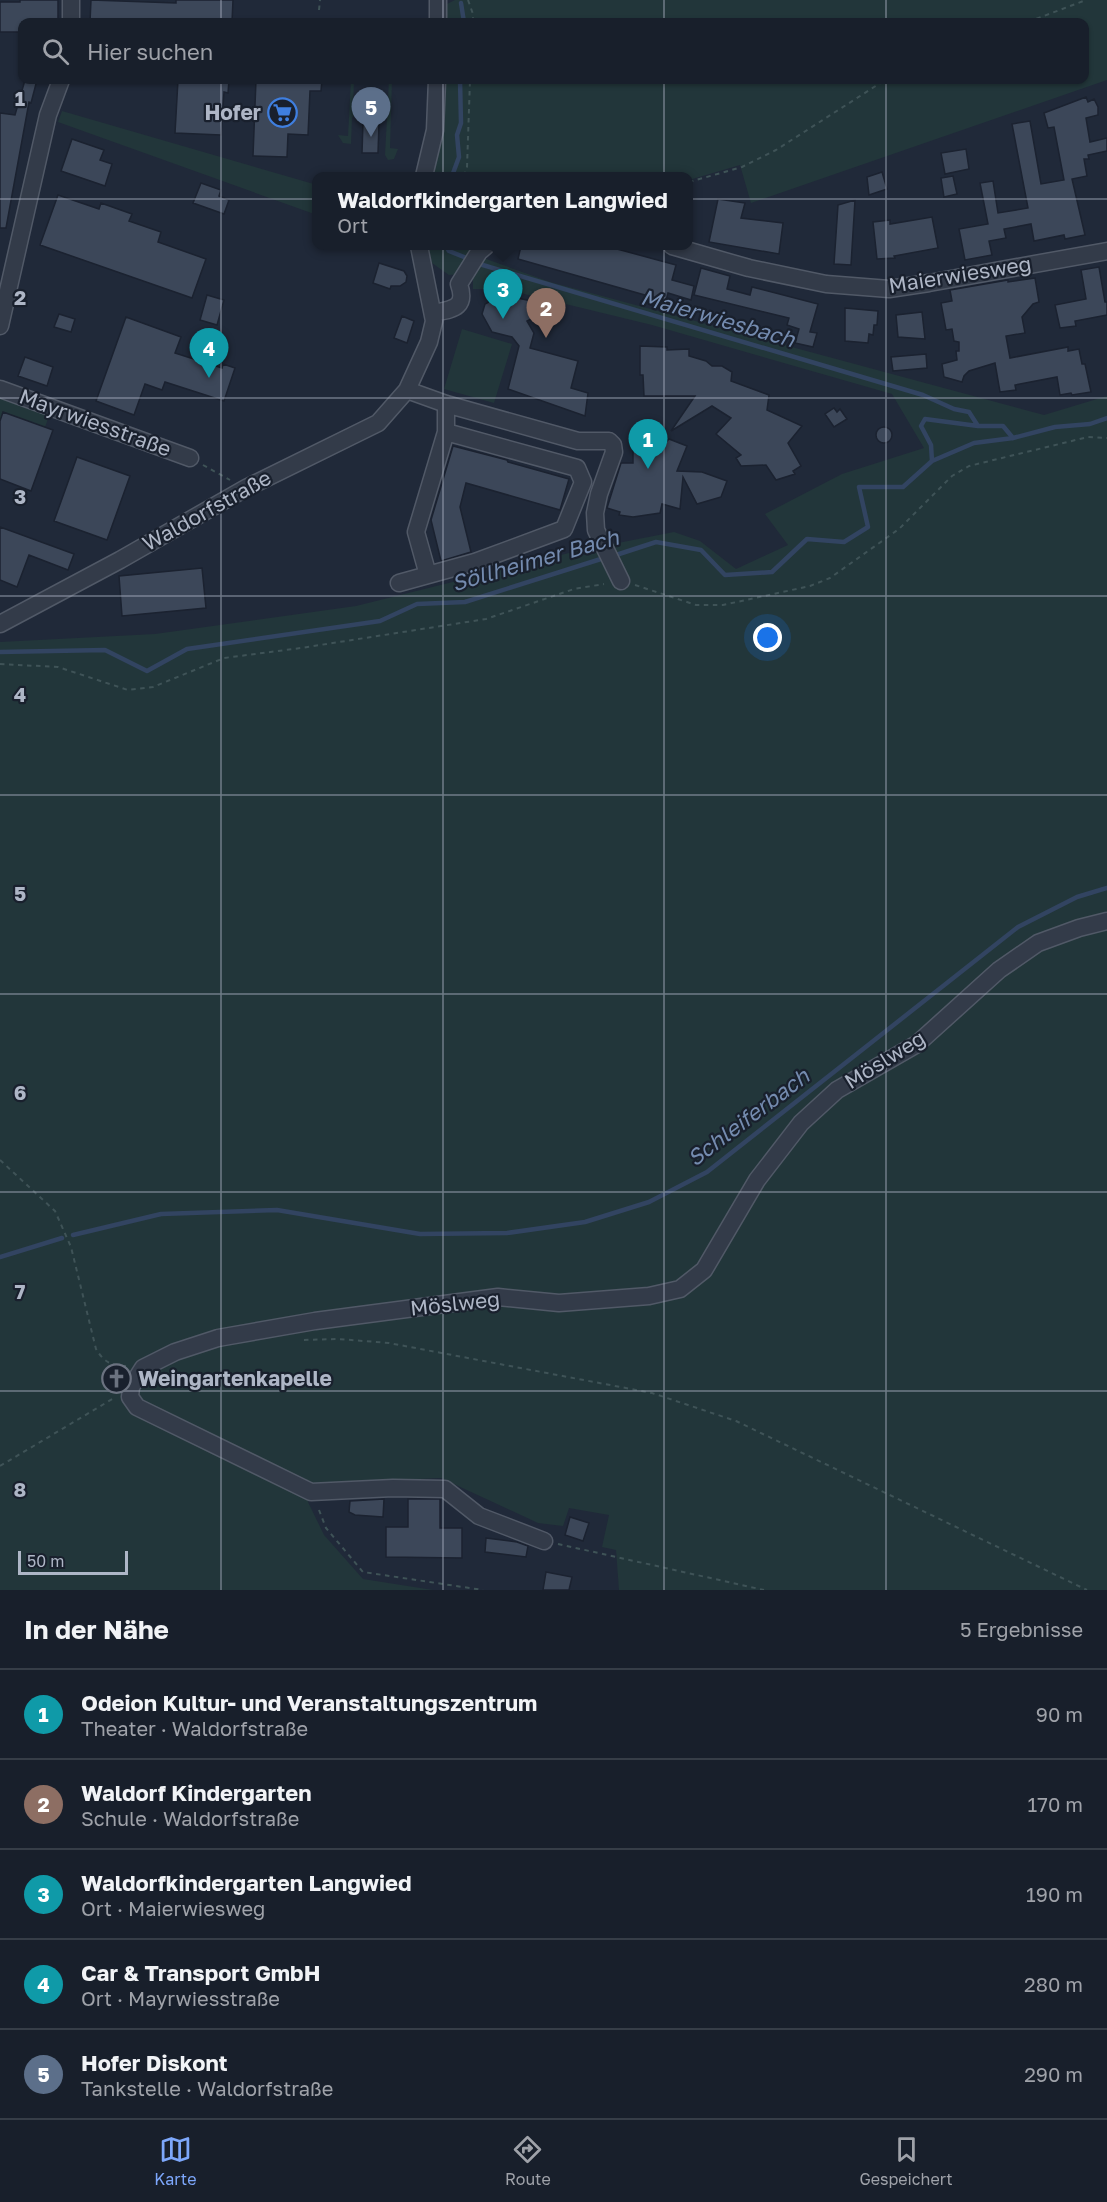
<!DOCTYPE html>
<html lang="de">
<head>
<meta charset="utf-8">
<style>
	:root { --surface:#181f2b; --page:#252c37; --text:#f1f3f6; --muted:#9fa2a9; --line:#363d47; --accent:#7da7fb }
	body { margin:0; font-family:"Golos Text",sans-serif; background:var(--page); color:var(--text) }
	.scale { position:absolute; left:18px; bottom:15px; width:110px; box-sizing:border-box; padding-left:6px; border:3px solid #aeb6c6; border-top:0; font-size:16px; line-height:21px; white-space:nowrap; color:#aeb6c6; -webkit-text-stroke:4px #19202d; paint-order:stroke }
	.you { position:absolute; left:768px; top:638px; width:21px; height:21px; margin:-15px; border:4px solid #fff; border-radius:50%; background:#1a73e8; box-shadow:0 0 0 9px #1a73e833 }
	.badge { display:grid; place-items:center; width:39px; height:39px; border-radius:50%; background:var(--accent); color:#fff; font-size:20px; font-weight:700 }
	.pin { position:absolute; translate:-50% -50px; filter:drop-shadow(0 2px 3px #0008) }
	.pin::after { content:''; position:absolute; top:32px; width:21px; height:18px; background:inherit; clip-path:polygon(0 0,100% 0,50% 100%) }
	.popup { position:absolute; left:312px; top:172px; width:381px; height:78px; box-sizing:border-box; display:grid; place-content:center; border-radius:12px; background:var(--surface); filter:drop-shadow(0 2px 4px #0005); font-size:20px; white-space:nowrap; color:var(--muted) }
	.popup b { font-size:22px; color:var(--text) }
	.popup::after { content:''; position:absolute; left:50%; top:100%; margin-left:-12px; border:12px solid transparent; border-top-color:var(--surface) }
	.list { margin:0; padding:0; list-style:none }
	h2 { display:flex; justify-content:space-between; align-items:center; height:78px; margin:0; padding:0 24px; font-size:26px }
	h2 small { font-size:20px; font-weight:400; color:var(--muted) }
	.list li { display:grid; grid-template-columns:39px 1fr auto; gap:18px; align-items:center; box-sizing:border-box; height:90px; padding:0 24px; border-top:2px solid var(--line) }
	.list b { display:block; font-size:22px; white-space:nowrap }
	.list p { margin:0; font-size:20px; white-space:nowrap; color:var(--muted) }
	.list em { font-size:20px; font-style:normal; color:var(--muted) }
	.icon { flex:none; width:33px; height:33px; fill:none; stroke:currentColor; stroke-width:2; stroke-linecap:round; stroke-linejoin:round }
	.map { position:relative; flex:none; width:1107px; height:1590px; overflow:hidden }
	.search { position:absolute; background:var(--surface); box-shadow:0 2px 4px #0004; left:18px; right:18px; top:18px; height:66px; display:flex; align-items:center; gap:15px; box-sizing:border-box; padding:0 21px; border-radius:12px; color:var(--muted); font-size:22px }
	.sheet { height:528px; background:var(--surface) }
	nav { display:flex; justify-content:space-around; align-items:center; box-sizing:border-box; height:84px; border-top:2px solid var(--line); background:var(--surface); font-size:16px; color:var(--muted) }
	nav a { display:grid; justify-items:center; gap:3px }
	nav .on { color:var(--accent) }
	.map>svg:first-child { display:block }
	.green { fill:#22363a }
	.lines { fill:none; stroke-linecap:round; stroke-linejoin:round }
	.stream { stroke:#324461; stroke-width:4.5 }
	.building { fill:#3c4759; stroke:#1b2230; stroke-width:1.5 }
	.minor-casing { stroke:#515967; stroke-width:19 }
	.path { stroke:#3f5357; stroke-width:2; stroke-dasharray:4.5 4.5; stroke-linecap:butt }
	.minor { stroke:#333b49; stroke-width:16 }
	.grid { fill:none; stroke:#aeb6c6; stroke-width:1.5; stroke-opacity:0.55 }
	.labels { text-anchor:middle; stroke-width:4.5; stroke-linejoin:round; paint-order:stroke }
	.poi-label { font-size:21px; font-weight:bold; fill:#aeb6c6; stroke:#19202d; text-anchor:end }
	.street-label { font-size:21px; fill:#aeb6c6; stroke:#19202d }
	.water-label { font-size:22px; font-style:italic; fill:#748baf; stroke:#19202d }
	.grid-label { font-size:20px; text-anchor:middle; font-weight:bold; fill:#aeb6c6; stroke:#19202d; stroke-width:4.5; stroke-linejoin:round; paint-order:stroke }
</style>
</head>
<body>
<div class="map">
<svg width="1107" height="1590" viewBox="0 0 1107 1590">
	<rect width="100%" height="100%" fill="#202939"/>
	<!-- green -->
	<path class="green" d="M 455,0 L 1107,0 L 1107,80 L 751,203 L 740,165 L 689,180 L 689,176 L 432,176 L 444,80 L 1084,80 L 1084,22 L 446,22 L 447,4 Z
		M 351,80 L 354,80 L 353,107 L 360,108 L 352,118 L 351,144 L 343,143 L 338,135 L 348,136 Z
		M 389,80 L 392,80 L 390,148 L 398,149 L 394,159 L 388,160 L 385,155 Z
		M 62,111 L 317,185 L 317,215 L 58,122 Z
		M 427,246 L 483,246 L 475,255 L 550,282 L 1044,415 L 1107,396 L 1107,1590 L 619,1590 L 616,1550 L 602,1547 L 609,1515 L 569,1508 L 563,1526 L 538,1523 L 441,1478 L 311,1484 L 308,1502 L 324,1535 L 363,1579 L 433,1590 L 0,1590 L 0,642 L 155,634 L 356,606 L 577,551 L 674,532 L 700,541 L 736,569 L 788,545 L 765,514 L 842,474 L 924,448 L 892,394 L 652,325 L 504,289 L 473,289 L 473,273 L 449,275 L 432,263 Z
		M 462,329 L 512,344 L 494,403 L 444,389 Z
		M 0,398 L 50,414 L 45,427 L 4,412 L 0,421 Z"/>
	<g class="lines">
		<!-- stream -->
		<path class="stream" d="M 461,3 L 464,22
			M 452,176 L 459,157 L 457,135 L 461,123 L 460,80
			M 446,246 L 449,251 L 469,259
			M 476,263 L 923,395 L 954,409 L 969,412 L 978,426
			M 932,461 L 931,445 L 921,426 L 925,419 L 978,426 L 1003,426 L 1013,438
			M 613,556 L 656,542 L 701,550 L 725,575 L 772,572 L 807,539 L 844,542 L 868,527 L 859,487 L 903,487 L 932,461 L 974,443 L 1013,438 L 1055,427 L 1090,424 L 1107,418
			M 0,652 L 105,650 L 147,671 L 187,649 L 380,621 L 417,604 L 465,602 L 604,558
			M 73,1235 L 161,1214 L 277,1210 L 420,1234 L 507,1233 L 585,1222 L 649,1202 L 707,1172 L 1018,927 L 1077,897 L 1107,888
			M 0,1257 L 62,1238"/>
	</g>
	<!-- building -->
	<path class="building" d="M 20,0 L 58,0 L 58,22 L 22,22 L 22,32 L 0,32 L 0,2 L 20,2 Z
		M 91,0 L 176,3 L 176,0 L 233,0 L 232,22 L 90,22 Z
		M 25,80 L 37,80 L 31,103 L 29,102 L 6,228 L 0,228 L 0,113 L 15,115 Z
		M 178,80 L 229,80 L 228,93 L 224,92 L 221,135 L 175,133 Z
		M 256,80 L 322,80 L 321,91 L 310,91 L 308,135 L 288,134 L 287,157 L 253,156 Z
		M 1086,97 L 1088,102 L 1094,99 L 1098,107 L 1098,115 L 1086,118 L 1090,142 L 1107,138 L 1107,151 L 1088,155 L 1089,159 L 1084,159 L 1087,176 L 1072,179 L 1085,235 L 1065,239 L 1064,235 L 1034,241 L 1031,224 L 1004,229 L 1006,238 L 989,241 L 992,255 L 965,260 L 959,229 L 988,224 L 980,183 L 993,181 L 998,213 L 1028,208 L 1012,124 L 1030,121 L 1041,184 L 1064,180 L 1054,127 L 1048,128 L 1044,113 Z
		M 363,122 L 379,123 L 378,153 L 362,153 Z
		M 72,139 L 104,150 L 100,160 L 112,164 L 105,186 L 61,171 Z
		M 966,149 L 969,169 L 945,174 L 941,153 Z
		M 882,172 L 887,189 L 869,195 L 867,177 Z
		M 953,176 L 957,194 L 944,197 L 941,178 Z
		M 201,183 L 221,190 L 219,196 L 229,200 L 224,214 L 193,203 Z
		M 58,195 L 99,209 L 101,203 L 132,214 L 129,221 L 161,232 L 158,242 L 206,259 L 192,298 L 40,245 Z
		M 718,199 L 745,203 L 741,218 L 783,223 L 779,254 L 709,242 Z
		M 855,200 L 851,265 L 834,264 L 838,205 Z
		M 932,217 L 938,248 L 894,256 L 895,258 L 877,259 L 873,222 L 890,220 L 890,224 Z
		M 521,246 L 606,246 L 676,265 L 672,280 L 694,286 L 691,300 L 668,293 L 666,301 L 518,259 Z
		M 379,263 L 404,271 L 407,276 L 406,282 L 400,286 L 391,286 L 390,289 L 373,283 Z
		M 1099,267 L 1105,302 L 1107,302 L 1107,315 L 1075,321 L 1076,326 L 1060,328 L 1055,305 L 1086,299 L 1081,270 Z
		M 701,268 L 730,276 L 727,289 L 750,295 L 752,287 L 818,304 L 810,332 L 817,333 L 813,347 L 795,343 L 799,329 L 787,325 L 789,318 L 694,295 Z
		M 1035,278 L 1039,302 L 1033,304 L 1022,317 L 1025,333 L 1006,336 L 1010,358 L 1068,347 L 1068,351 L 1079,349 L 1082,364 L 1085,364 L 1091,392 L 1072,395 L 1071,393 L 1060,395 L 1057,377 L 1015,385 L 1016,390 L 1000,392 L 995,363 L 969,371 L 964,376 L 962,382 L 944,377 L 942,364 L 957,360 L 956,351 L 959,351 L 959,342 L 954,341 L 952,329 L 946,330 L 941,303 L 952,301 L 950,290 L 1008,280 L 1008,282 Z
		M 207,295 L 224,300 L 217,325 L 200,320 Z
		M 502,295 L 537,302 L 541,309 L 539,315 L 527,321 L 534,333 L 530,348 L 578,361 L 571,388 L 588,393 L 585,416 L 508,389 L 519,346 L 512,337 L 492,332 L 482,314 L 485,304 Z
		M 845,308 L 878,311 L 877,325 L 874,325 L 873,335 L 869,334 L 868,343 L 845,341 Z
		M 922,312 L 925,339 L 898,337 L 896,315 Z
		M 59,314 L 75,319 L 71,332 L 54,327 Z
		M 402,316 L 414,321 L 407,343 L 394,338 Z
		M 126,317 L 181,337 L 175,353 L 222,368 L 223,364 L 235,368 L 224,401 L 165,382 L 162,390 L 145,384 L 134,415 L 96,401 Z
		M 640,346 L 667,347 L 667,350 L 689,349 L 689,356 L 706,361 L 712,366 L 722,366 L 732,372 L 731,381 L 769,395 L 767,410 L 802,426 L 788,443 L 801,466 L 793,471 L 795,474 L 776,480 L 766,465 L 741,466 L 736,458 L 741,455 L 716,434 L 731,418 L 712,406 L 671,431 L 695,396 L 644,396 L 643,375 L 640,375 Z
		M 926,354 L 927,368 L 893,371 L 891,357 Z
		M 25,357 L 53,367 L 47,386 L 18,376 Z
		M 834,408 L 837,412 L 840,409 L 847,419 L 834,427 L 825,414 Z
		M 3,412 L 53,430 L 31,491 L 0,479 L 0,421 Z
		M 649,422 L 664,444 L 669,439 L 687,446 L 677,471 L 702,472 L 727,481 L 721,497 L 697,504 L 683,477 L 680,509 L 662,504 L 660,513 L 633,517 L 619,515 L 620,512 L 607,508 L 621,463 L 633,463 L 633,450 L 637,437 L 633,432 Z
		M876 435a8 8 0 1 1 16 0a8 8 0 1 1-16 0Z
		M 453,446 L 507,460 L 508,462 L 569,479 L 560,510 L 466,483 L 460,507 L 471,552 L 441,561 L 431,520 Z
		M 77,457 L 130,476 L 107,540 L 54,521 Z
		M 0,527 L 74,554 L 68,570 L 29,555 L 17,587 L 0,580 Z
		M 202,568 L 206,608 L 122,616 L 119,576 Z
		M 384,1499 L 383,1517 L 355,1515 L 349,1512 L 350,1501 Z
		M 408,1499 L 440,1499 L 440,1528 L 462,1528 L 462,1558 L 386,1557 L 386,1527 L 408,1527 Z
		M 570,1517 L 589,1523 L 583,1541 L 565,1535 Z
		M 486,1538 L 517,1542 L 528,1546 L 526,1557 L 485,1552 Z
		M 546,1572 L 572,1577 L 569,1590 L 543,1590 Z"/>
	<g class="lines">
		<defs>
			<path id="minor" d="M 71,22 L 71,0
				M 438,22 L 438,0
				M 424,176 L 435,130 L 437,80
				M 672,246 L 749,268 L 826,284 L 889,289 L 929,283 L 1107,251
				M 459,284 L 479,252 L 486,246
				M 434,313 C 453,309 467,308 459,284
				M 0,326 L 48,115 L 61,80
				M 0,389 L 190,458
				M 407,390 L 446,404 L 578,441 L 609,441 L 613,445 L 614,452 L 599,494 L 595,513 L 596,530 L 621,581
				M 428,575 L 416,532 L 446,432 L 446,404
				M 399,583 L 475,562 L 564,529 L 583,482 L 577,468 L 446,432
				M 0,624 L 120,560 L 246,488 L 378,423 L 407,390 L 429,342 L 434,321 L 419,246
				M 544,1541 L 479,1516 L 445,1489 L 393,1488 L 311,1492 L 137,1407 L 130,1397 L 131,1387 L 143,1368 L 175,1352 L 218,1338 L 315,1321 L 498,1297 L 559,1303 L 649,1296 L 680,1289 L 704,1270 L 757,1180 L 801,1123 L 837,1090 L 917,1044 L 999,970 L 1038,943 L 1079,928 L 1107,921"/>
		</defs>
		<!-- minor casing -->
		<use href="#minor" class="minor-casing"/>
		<!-- path -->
		<path class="path" d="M 468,0 L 473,14 L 473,22
			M 319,10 L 320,0
			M 1028,22 L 1086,0
			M 464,176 L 467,167 L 470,80
			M 689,182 L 742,167 L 776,150 L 885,80
			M 203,465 L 230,480
			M 635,585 L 696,605 L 723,605 L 810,586 L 830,578 L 899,529 L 952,476 L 969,466 L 1088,437 L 1107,438
			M 0,664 L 58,667 L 128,690 L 153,687 L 224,658 L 301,648 L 486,619 L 574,589 L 604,584
			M 0,1160 L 55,1211 L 71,1247 L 96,1349 C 104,1362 110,1365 126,1366
			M 304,1340 L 338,1339 L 389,1343 L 652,1393 L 736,1421 L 1087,1590
			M 0,1466 L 114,1398
			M 319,1510 L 326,1528 L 363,1572 L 483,1590
			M 558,1544 L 764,1590"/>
		<!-- minor -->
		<use href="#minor" class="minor"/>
	</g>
	<!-- grid -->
	<path class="grid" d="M 221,0 L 221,22M 443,0 L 443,22M 664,0 L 664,22M 886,0 L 886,22M 221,80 L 221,1590M 443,80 L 443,1590M 664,80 L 664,1590M 886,80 L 886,1590M 0,199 L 1107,199M 0,398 L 1107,398M 0,596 L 1107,596M 0,795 L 1107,795M 0,994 L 1107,994M 0,1192 L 1107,1192M 0,1391 L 1107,1391"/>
	<!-- icons -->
	<defs>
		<symbol id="supermarket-ring" viewBox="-11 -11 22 22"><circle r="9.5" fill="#19202d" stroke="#3f7fe0" stroke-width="1.5"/><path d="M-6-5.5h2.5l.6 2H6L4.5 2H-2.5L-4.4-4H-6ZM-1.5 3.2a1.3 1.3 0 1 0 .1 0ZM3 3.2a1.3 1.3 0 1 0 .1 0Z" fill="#3f7fe0"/></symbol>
		<symbol id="church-ring" viewBox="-11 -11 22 22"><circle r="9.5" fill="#19202d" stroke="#6b7280" stroke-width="1.5"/><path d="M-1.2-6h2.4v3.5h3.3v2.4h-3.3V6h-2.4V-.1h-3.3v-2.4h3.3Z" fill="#6b7280"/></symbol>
	</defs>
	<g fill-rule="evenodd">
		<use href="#supermarket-ring" x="266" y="96" width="33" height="33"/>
		<use href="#church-ring" x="100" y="1362" width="33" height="33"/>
	</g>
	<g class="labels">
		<!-- poi labels -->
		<g class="poi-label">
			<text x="261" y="120">Hofer</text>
			<text x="138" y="1386" text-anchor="start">Weingartenkapelle</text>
		</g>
		<!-- street labels -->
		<g class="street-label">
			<text transform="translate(960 275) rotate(-9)" y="7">Maierwiesweg</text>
			<text transform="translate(95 423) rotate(20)" y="7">Mayrwiesstraße</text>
			<text transform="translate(207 511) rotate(-29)" y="7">Waldorfstraße</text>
			<text transform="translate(885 1060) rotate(-32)" y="7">Möslweg</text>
			<text transform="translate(455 1304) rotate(-6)" y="7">Möslweg</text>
		</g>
		<!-- water labels -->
		<g class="water-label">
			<text transform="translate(718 318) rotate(16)" y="8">Maierwiesbach</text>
			<text transform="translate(535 560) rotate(-16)" y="8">Söllheimer Bach</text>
			<text transform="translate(748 1117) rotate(-37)" y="8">Schleiferbach</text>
		</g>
	</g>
	<g class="grid-label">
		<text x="20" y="106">1</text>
		<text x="20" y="305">2</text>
		<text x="20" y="504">3</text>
		<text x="20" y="702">4</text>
		<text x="20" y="901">5</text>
		<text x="20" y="1100">6</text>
		<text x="20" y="1299">7</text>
		<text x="20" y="1497">8</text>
	</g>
</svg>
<div class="scale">50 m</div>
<div class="you"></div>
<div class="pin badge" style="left:648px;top:469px;background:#0f9aa8">1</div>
<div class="pin badge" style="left:546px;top:338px;background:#8d6e63">2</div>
<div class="pin badge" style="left:503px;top:319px;background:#0f9aa8">3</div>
<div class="popup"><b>Waldorfkindergarten Langwied</b>Ort</div>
<div class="pin badge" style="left:209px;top:378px;background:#0f9aa8">4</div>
<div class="pin badge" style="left:371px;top:137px;background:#5c6f8a">5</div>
<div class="search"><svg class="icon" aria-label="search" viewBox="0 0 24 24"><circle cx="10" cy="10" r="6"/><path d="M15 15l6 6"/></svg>Hier suchen</div>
</div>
<section class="sheet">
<h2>In der Nähe<small>5 Ergebnisse</small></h2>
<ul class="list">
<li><span class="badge" style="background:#0f9aa8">1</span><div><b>Odeion Kultur- und Veranstaltungszentrum</b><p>Theater · Waldorfstraße</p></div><em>90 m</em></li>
<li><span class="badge" style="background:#8d6e63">2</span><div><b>Waldorf Kindergarten</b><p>Schule · Waldorfstraße</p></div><em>170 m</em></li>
<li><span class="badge" style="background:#0f9aa8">3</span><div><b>Waldorfkindergarten Langwied</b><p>Ort · Maierwiesweg</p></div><em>190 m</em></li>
<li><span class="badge" style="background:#0f9aa8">4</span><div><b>Car &amp; Transport GmbH</b><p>Ort · Mayrwiesstraße</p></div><em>280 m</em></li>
<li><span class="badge" style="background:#5c6f8a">5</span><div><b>Hofer Diskont</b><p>Tankstelle · Waldorfstraße</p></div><em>290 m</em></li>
</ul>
</section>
<nav>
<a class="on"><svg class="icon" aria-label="map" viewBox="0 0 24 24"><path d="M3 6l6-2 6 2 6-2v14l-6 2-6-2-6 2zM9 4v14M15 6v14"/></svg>Karte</a>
<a><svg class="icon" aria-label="directions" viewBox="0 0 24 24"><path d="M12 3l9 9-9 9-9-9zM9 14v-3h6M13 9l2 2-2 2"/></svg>Route</a>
<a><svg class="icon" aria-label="saved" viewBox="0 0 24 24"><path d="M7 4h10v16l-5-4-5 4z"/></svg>Gespeichert</a>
</nav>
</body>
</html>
